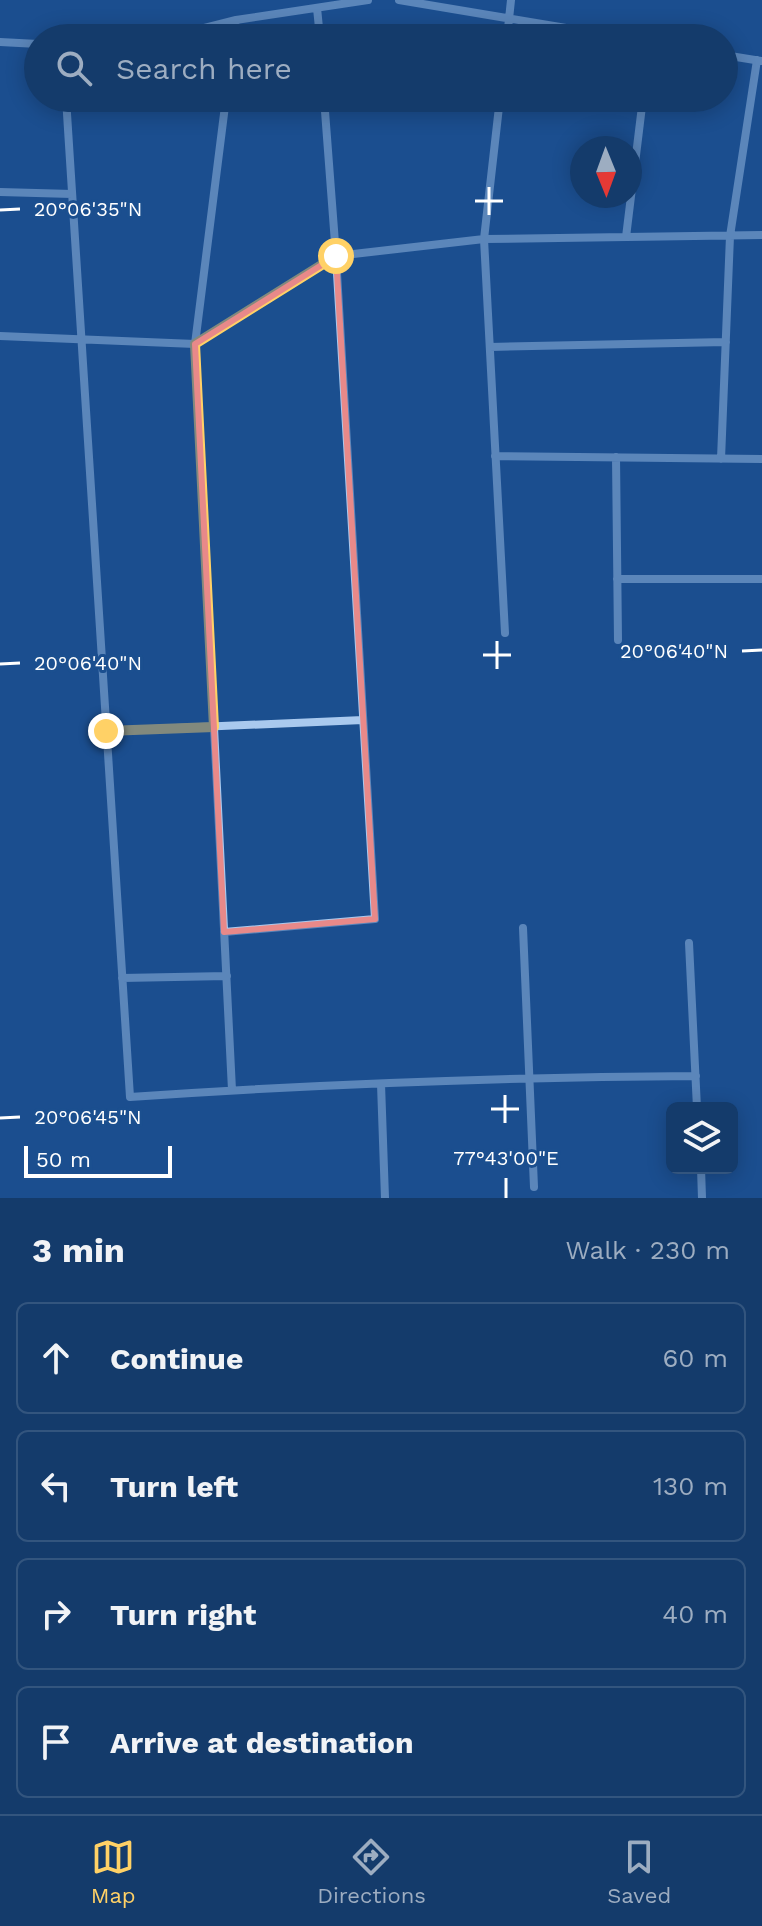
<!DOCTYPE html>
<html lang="en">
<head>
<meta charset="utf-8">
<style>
	:root { --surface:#143b6b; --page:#1d4271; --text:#f1f3f6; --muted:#9dadc1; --line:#33557e; --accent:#ffd166 }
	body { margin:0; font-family:"Work Sans",sans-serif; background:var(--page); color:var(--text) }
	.controls { position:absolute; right:24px; bottom:24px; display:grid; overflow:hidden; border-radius:12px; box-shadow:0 4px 20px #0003 }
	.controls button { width:72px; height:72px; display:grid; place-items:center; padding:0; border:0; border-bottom:2px solid var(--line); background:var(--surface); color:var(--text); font:40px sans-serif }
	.compass { position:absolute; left:570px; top:136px; width:72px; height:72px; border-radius:50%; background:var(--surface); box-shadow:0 4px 20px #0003; rotate:179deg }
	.scale { position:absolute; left:24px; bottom:20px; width:148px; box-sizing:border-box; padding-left:8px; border:4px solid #fff; border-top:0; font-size:22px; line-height:28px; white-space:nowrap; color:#fff; -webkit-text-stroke:6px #1b4f8f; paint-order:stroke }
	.stop { position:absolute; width:24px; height:24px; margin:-18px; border:6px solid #ffd166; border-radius:50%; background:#fff }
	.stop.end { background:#ffd166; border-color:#fff; box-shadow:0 2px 8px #0008 }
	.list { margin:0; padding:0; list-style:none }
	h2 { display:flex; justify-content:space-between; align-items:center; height:104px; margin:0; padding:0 32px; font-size:34px }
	h2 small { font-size:26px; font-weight:400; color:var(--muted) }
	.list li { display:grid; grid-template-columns:52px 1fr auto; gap:24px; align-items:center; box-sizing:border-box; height:112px; margin:0 16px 16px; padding:0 16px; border:2px solid var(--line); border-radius:12px }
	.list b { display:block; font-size:30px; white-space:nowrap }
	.list em { font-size:26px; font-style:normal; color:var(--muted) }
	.icon { flex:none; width:44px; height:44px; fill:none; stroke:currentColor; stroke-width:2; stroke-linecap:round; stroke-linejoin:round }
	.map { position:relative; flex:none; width:762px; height:1198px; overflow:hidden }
	.search { position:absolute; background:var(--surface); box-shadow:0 4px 20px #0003; left:24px; right:24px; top:24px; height:88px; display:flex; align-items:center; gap:20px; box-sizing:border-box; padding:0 28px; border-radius:44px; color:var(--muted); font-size:30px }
	.sheet { height:616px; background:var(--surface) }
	nav { display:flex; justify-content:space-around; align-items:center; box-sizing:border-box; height:112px; border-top:2px solid var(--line); background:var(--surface); font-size:22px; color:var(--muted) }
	nav a { display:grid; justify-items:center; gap:4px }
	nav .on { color:var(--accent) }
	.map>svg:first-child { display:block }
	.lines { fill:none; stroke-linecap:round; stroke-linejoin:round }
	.minor { stroke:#a9c9ee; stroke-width:8 }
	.route { stroke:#ffd166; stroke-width:10 }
	.marked { fill:none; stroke:#e88989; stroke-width:6; stroke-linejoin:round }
	.ticks { fill:none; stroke:#fff; stroke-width:3 }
	.ticks-label { font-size:20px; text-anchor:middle; fill:#fff; stroke:#1b4f8f; stroke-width:6; stroke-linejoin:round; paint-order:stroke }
</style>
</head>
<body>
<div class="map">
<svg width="762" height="1198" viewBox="0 0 762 1198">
	<rect width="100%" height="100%" fill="#1b4f8f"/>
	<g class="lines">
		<!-- minor -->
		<path class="minor" d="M 399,0 L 626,38
			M 317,8 L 320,38
			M 165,38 L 236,20 L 368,0
			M 233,38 L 236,20
			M 507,38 L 511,0
			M 0,42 L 38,44
			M 724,55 L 761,61
			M 66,98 L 130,1097 C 318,1084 507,1077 696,1076
			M 226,98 L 195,344 L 232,1090
			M 500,98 L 484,239 L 505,633
			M 0,192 L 72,194
			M 626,237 L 643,98
			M 0,336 L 195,344 L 336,256 L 484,239 L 762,235
			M 490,347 L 726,342
			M 495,456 L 762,459
			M 616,457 L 618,640
			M 721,459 L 730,236 L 757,60
			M 617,579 L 762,579
			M 106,731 L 363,720
			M 523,928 L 534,1187
			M 224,932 L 375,919 L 336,256 L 324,98
			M 689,943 L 697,1108
			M 122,978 L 227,976
			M 381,1084 L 385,1198
			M 701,1168 L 702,1198"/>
	</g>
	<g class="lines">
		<!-- route -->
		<path class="route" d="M 106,731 L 214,727 L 195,344 L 336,256"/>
	</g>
	<!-- marked area -->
	<path d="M0 0H762V1198H0ZM 336,256 L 375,919 L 224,932 L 195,344 Z" fill="#1b4f8f" fill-opacity=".55" fill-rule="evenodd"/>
	<path class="marked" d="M 336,256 L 375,919 L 224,932 L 195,344 Z"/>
	<!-- ticks -->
	<path class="ticks" d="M 489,187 L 489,215M 475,201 L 503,201M 0,210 L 20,209M 497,641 L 497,669M 742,651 L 762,650M 483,655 L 511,655M 0,664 L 20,663M 505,1095 L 505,1123M 491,1109 L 519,1109M 0,1118 L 20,1117M 506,1178 L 506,1198"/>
	<g class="ticks-label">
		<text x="88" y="216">20°06'35"N</text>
		<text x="674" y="658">20°06'40"N</text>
		<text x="88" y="670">20°06'40"N</text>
		<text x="88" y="1124">20°06'45"N</text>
		<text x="506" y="1165">77°43'00"E</text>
	</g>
</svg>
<div class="controls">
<button><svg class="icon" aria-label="layers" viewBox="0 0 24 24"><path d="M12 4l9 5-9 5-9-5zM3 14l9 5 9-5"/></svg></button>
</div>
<svg class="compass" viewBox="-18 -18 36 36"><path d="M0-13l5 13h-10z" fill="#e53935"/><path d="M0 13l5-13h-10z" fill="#9dadc1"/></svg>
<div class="scale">50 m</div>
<div class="stop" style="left:336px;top:256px"></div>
<div class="stop end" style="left:106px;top:731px"></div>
<div class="search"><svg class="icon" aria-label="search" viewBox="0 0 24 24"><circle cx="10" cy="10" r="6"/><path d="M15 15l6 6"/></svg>Search here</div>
</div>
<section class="sheet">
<h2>3 min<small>Walk · 230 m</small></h2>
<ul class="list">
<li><svg class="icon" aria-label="ahead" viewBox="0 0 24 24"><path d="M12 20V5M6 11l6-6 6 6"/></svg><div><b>Continue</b></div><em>60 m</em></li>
<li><svg class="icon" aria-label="left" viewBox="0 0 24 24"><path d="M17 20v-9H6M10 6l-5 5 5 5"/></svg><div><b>Turn left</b></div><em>130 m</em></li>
<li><svg class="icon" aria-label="right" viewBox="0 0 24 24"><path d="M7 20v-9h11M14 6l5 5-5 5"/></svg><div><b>Turn right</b></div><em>40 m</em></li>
<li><svg class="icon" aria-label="arrive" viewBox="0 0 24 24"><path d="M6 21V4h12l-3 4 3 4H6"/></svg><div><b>Arrive at destination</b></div></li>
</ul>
</section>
<nav>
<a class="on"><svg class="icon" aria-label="map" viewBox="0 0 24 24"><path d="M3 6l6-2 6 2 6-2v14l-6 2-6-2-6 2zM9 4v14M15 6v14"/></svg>Map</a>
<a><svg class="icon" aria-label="directions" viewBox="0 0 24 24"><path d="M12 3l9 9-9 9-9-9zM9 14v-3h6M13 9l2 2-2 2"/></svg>Directions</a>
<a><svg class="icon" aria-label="saved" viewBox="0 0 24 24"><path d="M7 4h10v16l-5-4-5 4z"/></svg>Saved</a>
</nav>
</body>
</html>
